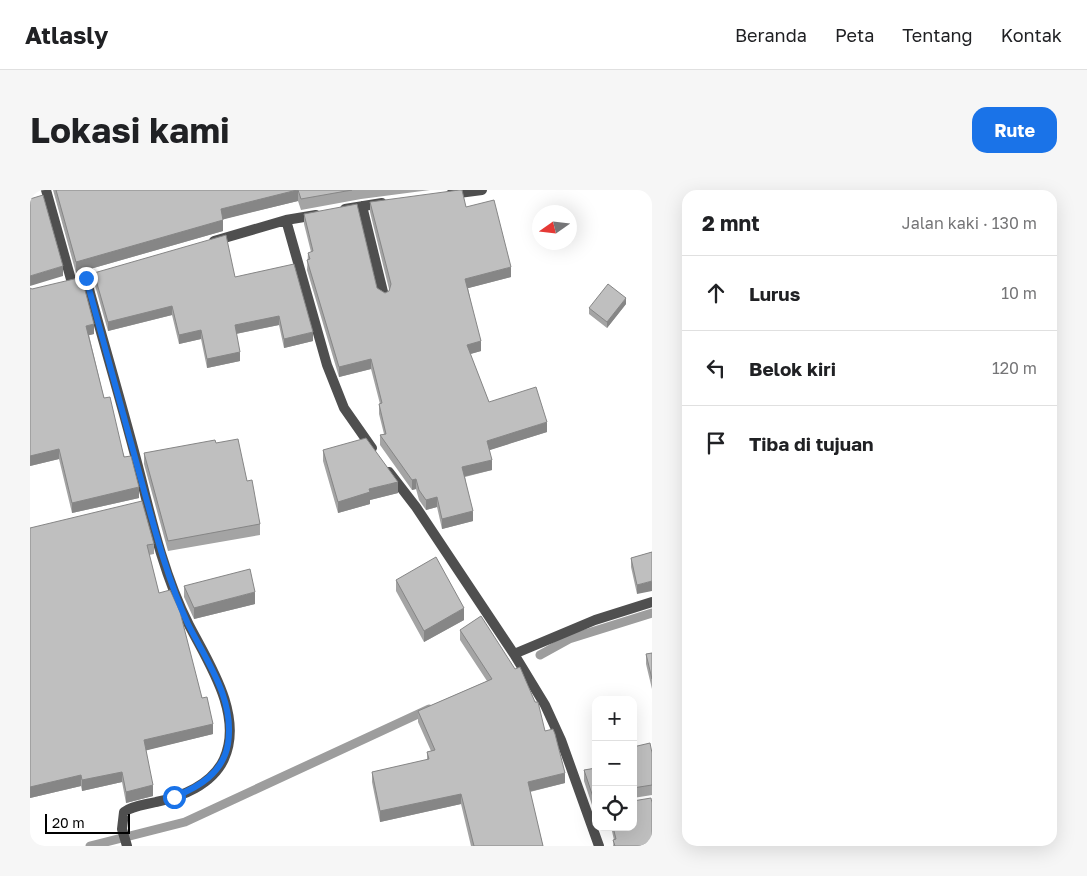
<!DOCTYPE html>
<html lang="id">
<head>
<meta charset="utf-8">
<style>
	:root { --surface:#fff; --page:#f6f6f6; --text:#202124; --muted:#757577; --line:#e0e0e0; --accent:#1a73e8 }
	body { margin:0; font-family:"Golos Text",sans-serif; background:var(--page); color:var(--text) }
	.controls { position:absolute; right:15px; bottom:15px; display:grid; overflow:hidden; border-radius:10px; box-shadow:0 5px 20px #0002 }
	.controls button { width:45px; height:45px; display:grid; place-items:center; padding:0; border:0; border-bottom:1px solid var(--line); background:var(--surface); color:var(--text); font:25px sans-serif }
	.compass { position:absolute; left:502px; top:15px; width:45px; height:45px; border-radius:50%; background:var(--surface); box-shadow:0 5px 20px #0002; rotate:256deg }
	.scale { position:absolute; left:15px; bottom:12px; width:85px; box-sizing:border-box; padding-left:5px; border:2px solid #000; border-top:0; font-size:14px; line-height:18px; white-space:nowrap; color:#000; -webkit-text-stroke:4px #fff; paint-order:stroke }
	.stop { position:absolute; width:15px; height:15px; margin:-11px; border:4px solid #1a73e8; border-radius:50%; background:#fff }
	.stop.end { background:#1a73e8; border-color:#fff; box-shadow:0 1px 5px #0008 }
	.list { margin:0; padding:0; list-style:none }
	h2 { display:flex; justify-content:space-between; align-items:center; height:65px; margin:0; padding:0 20px; font-size:21px }
	h2 small { font-size:16px; font-weight:400; color:var(--muted) }
	.list li { display:grid; grid-template-columns:32px 1fr auto; gap:15px; align-items:center; box-sizing:border-box; height:75px; padding:0 20px; border-top:1px solid var(--line) }
	.list b { display:block; font-size:19px; white-space:nowrap }
	.list em { font-size:16px; font-style:normal; color:var(--muted) }
	.icon { flex:none; width:28px; height:28px; fill:none; stroke:currentColor; stroke-width:2; stroke-linecap:round; stroke-linejoin:round }
	.map { position:relative; flex:none; width:622px; height:656px; overflow:hidden; border-radius:15px }
	header { display:flex; align-items:center; gap:30px; box-sizing:border-box; height:70px; padding:0 25px; background:var(--surface); border-bottom:1px solid var(--line) }
	header strong { font-size:24px }
	nav { display:flex; gap:28px; margin-inline-start:auto; font-size:18px }
	.intro { display:flex; align-items:center; justify-content:space-between; box-sizing:border-box; height:120px; padding:0 30px }
	h1 { margin:0; font-size:35px }
	.button { padding:12px 22px; border-radius:15px; background:var(--accent); color:#fff; font-size:18px; font-weight:700 }
	main { display:flex; gap:30px; padding:0 30px }
	aside { flex:1; background:var(--surface); border-radius:15px; box-shadow:0 5px 20px #0002 }
	.map>svg:first-child { display:block }
	.lines { fill:none; stroke-linecap:round; stroke-linejoin:round }
	.stream { stroke:#9d9d9d; stroke-width:9 }
	.minor { stroke:#4f4f4f; stroke-width:10 }
	.wall { fill:#a4a4a4 }
	.shaded-wall { fill:#868686 }
	.building { fill:#bfbfbf; stroke:#868686 }
	.route { stroke:#1a73e8; stroke-width:6 }
</style>
</head>
<body>
<header>
<strong>Atlasly</strong>
<nav><a>Beranda</a><a>Peta</a><a>Tentang</a><a>Kontak</a></nav>
</header>
<div class="intro"><h1>Lokasi kami</h1><a class="button">Rute</a></div>
<main>
<div class="map">
<svg width="622" height="656" viewBox="0 0 622 656">
	<rect width="100%" height="100%" fill="#fff"/>
	<g class="lines">
		<!-- stream -->
		<path class="stream" d="M 510,465 L 539,449 L 622,423
			M 60,656 L 155,632 L 399,519"/>
		<!-- minor -->
		<path class="minor" d="M 16,0 L 42,93
			M 421,4 L 452,0
			M 332,16 L 354,106
			M 315,19 L 352,13
			M 256,30 L 297,175 L 314,218 L 342,258
			M 184,51 L 256,30 L 286,25
			M 56,88 C 74,155 94,221 111,288 C 123,337 136,390 159,435 C 178,472 214,525 194,569 C 182,595 151,607 126,612 C 114,615 104,615 94,622 L 92,639 L 97,656
			M 359,282 L 386,317 L 484,464 L 515,515 L 531,550 L 569,656
			M 484,464 L 565,430 L 622,412"/>
	</g>
	<!-- wall -->
	<path class="wall" d="M 23,0 L 400,0 L 331,9 L 271,20 L 268,11 L 193,29 L 193,41 L 46,83 Z
		M 340,12 L 436,17 L 481,87 L 438,98 L 451,161 L 440,164 L 459,212 L 517,242 L 459,260 L 462,280 L 435,287 L 443,331 L 412,339 L 407,317 L 396,320 L 389,310 L 386,299 L 382,300 L 350,255 L 350,245 L 354,244 L 349,224 L 349,214 L 350,214 L 341,179 L 309,187 L 277,80 L 278,63 L 281,62 L 274,34 L 274,24 L 347,98 L 355,103 L 359,101 L 359,99 L 340,22 Z
		M 64,83 L 205,87 L 283,151 L 254,158 L 249,135 L 206,144 L 210,171 L 177,178 L 171,149 L 149,154 L 142,125 L 78,141 L 64,92 Z
		M 0,98 L 64,144 L 59,145 L 74,208 L 109,308 L 42,323 L 29,269 L 0,276 Z
		M 596,114 L 577,138 L 559,124 L 559,118 Z
		M 186,253 L 217,291 L 230,334 L 230,345 L 138,361 L 114,274 L 114,263 Z
		M 293,260 L 368,303 L 340,310 L 340,314 L 308,323 L 293,271 Z
		M 0,338 L 124,354 L 124,364 L 119,365 L 129,403 L 172,508 L 183,544 L 116,560 L 123,606 L 96,613 L 92,592 L 52,601 L 51,596 L 0,608 Z
		M 622,362 L 607,404 L 601,377 L 601,368 Z
		M 366,390 L 434,430 L 394,452 L 366,401 Z
		M 154,396 L 225,414 L 164,429 L 154,407 Z
		M 430,440 L 515,541 L 535,593 L 500,602 L 513,656 L 441,656 L 431,614 L 350,632 L 342,592 L 342,582 L 397,570 L 397,562 L 401,561 L 388,532 L 388,521 L 457,491 L 430,450 Z
		M 622,463 L 622,499 L 616,474 L 616,464 Z
		M 603,557 L 622,563 L 622,605 L 603,608 Z
		M 566,578 L 564,621 L 554,591 L 554,580 Z
		M 581,637 L 603,637 L 622,656 L 583,656 L 584,650 Z"/>
	<!-- shaded-wall -->
	<path class="shaded-wall" d="M 268,0 L 268,11 L 191,30 L 191,19 Z
		M 193,30 L 193,41 L 46,83 L 46,72 Z
		M 33,76 L 33,86 L 0,96 L 0,86 Z
		M 481,77 L 481,87 L 435,99 L 435,89 Z
		M 596,108 L 596,114 L 577,138 L 577,132 Z
		M 142,116 L 142,125 L 78,141 L 78,132 Z
		M 249,126 L 249,135 L 205,144 L 205,135 Z
		M 64,134 L 64,144 L 56,146 L 56,136 Z
		M 171,140 L 171,149 L 149,154 L 149,145 Z
		M 283,142 L 283,151 L 254,158 L 254,149 Z
		M 451,151 L 451,161 L 437,165 L 437,155 Z
		M 210,162 L 210,171 L 177,178 L 177,169 Z
		M 341,169 L 341,179 L 309,187 L 309,177 Z
		M 517,232 L 517,242 L 457,261 L 457,251 Z
		M 29,259 L 29,269 L 0,276 L 0,266 Z
		M 462,270 L 462,280 L 432,287 L 432,277 Z
		M 386,289 L 386,299 L 382,300 L 382,290 Z
		M 368,292 L 368,303 L 340,310 L 340,314 L 308,323 L 308,312 L 339,299 Z
		M 109,297 L 109,308 L 42,323 L 42,313 Z
		M 407,307 L 407,317 L 396,320 L 396,310 Z
		M 443,321 L 443,331 L 412,339 L 412,329 Z
		M 622,391 L 622,401 L 607,404 L 607,395 Z
		M 225,402 L 225,414 L 164,429 L 164,418 Z
		M 434,418 L 434,430 L 394,452 L 394,441 Z
		M 183,534 L 183,544 L 114,561 L 114,550 Z
		M 92,582 L 92,592 L 52,601 L 52,590 Z
		M 535,583 L 535,593 L 498,602 L 498,592 Z
		M 51,585 L 51,596 L 0,608 L 0,597 Z
		M 123,595 L 123,606 L 96,613 L 96,602 Z
		M 431,604 L 431,614 L 350,632 L 350,621 Z
		M 564,610 L 566,610 L 566,620 L 564,621 Z"/>
	<!-- building -->
	<path class="building" d="M 26,0 L 267,0 L 191,19 L 193,30 L 46,72 Z
		M 268,0 L 322,0 L 271,9 Z
		M 429,0 L 432,0 L 436,17 L 464,10 L 481,77 L 435,89 L 451,151 L 437,155 L 459,212 L 506,197 L 517,232 L 457,251 L 462,270 L 432,277 L 443,321 L 412,329 L 407,307 L 396,310 L 389,300 L 386,289 L 382,290 L 350,245 L 356,244 L 349,214 L 352,213 L 341,169 L 309,177 L 277,70 L 280,69 L 278,63 L 283,61 L 274,24 L 327,14 L 347,98 L 355,103 L 359,101 L 361,94 L 340,12 Z
		M 13,5 L 33,76 L 0,86 L 0,9 Z
		M 196,45 L 205,87 L 264,74 L 283,142 L 254,149 L 249,126 L 205,135 L 210,162 L 177,169 L 171,140 L 149,145 L 142,116 L 78,132 L 64,83 Z
		M 51,85 L 64,134 L 56,136 L 74,208 L 80,207 L 94,267 L 101,266 L 109,297 L 42,313 L 29,259 L 0,266 L 0,98 L 2,99 L 44,89 Z
		M 578,94 L 596,108 L 577,132 L 559,118 Z
		M 336,248 L 368,292 L 339,299 L 340,302 L 308,312 L 293,260 Z
		M 208,249 L 217,291 L 222,290 L 230,334 L 138,351 L 114,263 L 185,250 L 186,253 Z
		M 112,311 L 124,354 L 117,355 L 129,403 L 140,400 L 150,422 L 172,508 L 177,507 L 183,534 L 114,550 L 123,595 L 96,602 L 92,582 L 52,590 L 51,585 L 0,597 L 0,338 Z
		M 622,362 L 622,391 L 607,395 L 601,368 Z
		M 406,367 L 434,418 L 394,441 L 366,390 Z
		M 220,379 L 225,402 L 164,418 L 154,396 Z
		M 451,426 L 485,479 L 490,477 L 505,512 L 508,512 L 515,541 L 523,539 L 525,544 L 535,583 L 498,592 L 513,656 L 444,656 L 431,604 L 350,621 L 342,582 L 399,569 L 397,562 L 405,560 L 388,521 L 462,489 L 430,440 Z
		M 622,463 L 622,489 L 616,464 Z
		M 620,553 L 622,563 L 622,595 L 603,598 L 603,557 Z
		M 566,578 L 566,610 L 564,610 L 554,580 Z
		M 621,608 L 622,613 L 622,656 L 585,656 L 583,650 L 586,649 L 583,637 L 603,637 L 603,611 Z"/>
	<g class="lines">
		<!-- route -->
		<path class="route" d="M 56,88 C 74,153 91,218 109,282 C 123,333 136,386 158,434 C 177,472 205,509 198,554 C 193,583 169,597 144,607"/>
	</g>
</svg>
<div class="controls">
<button>+</button>
<button>−</button>
<button><svg class="icon" aria-label="locate" viewBox="0 0 24 24"><circle cx="12" cy="12" r="6"/><path d="M12 2v4M12 18v4M2 12h4M18 12h4"/></svg></button>
</div>
<svg class="compass" viewBox="-18 -18 36 36"><path d="M0-13l5 13h-10z" fill="#e53935"/><path d="M0 13l5-13h-10z" fill="#757577"/></svg>
<div class="scale">20 m</div>
<div class="stop" style="left:144px;top:607px"></div>
<div class="stop end" style="left:56px;top:88px"></div>
</div>
<aside>
<h2>2 mnt<small>Jalan kaki · 130 m</small></h2>
<ul class="list">
<li><svg class="icon" aria-label="ahead" viewBox="0 0 24 24"><path d="M12 20V5M6 11l6-6 6 6"/></svg><div><b>Lurus</b></div><em>10 m</em></li>
<li><svg class="icon" aria-label="left" viewBox="0 0 24 24"><path d="M17 20v-9H6M10 6l-5 5 5 5"/></svg><div><b>Belok kiri</b></div><em>120 m</em></li>
<li><svg class="icon" aria-label="arrive" viewBox="0 0 24 24"><path d="M6 21V4h12l-3 4 3 4H6"/></svg><div><b>Tiba di tujuan</b></div></li>
</ul>
</aside>
</main>
</body>
</html>
